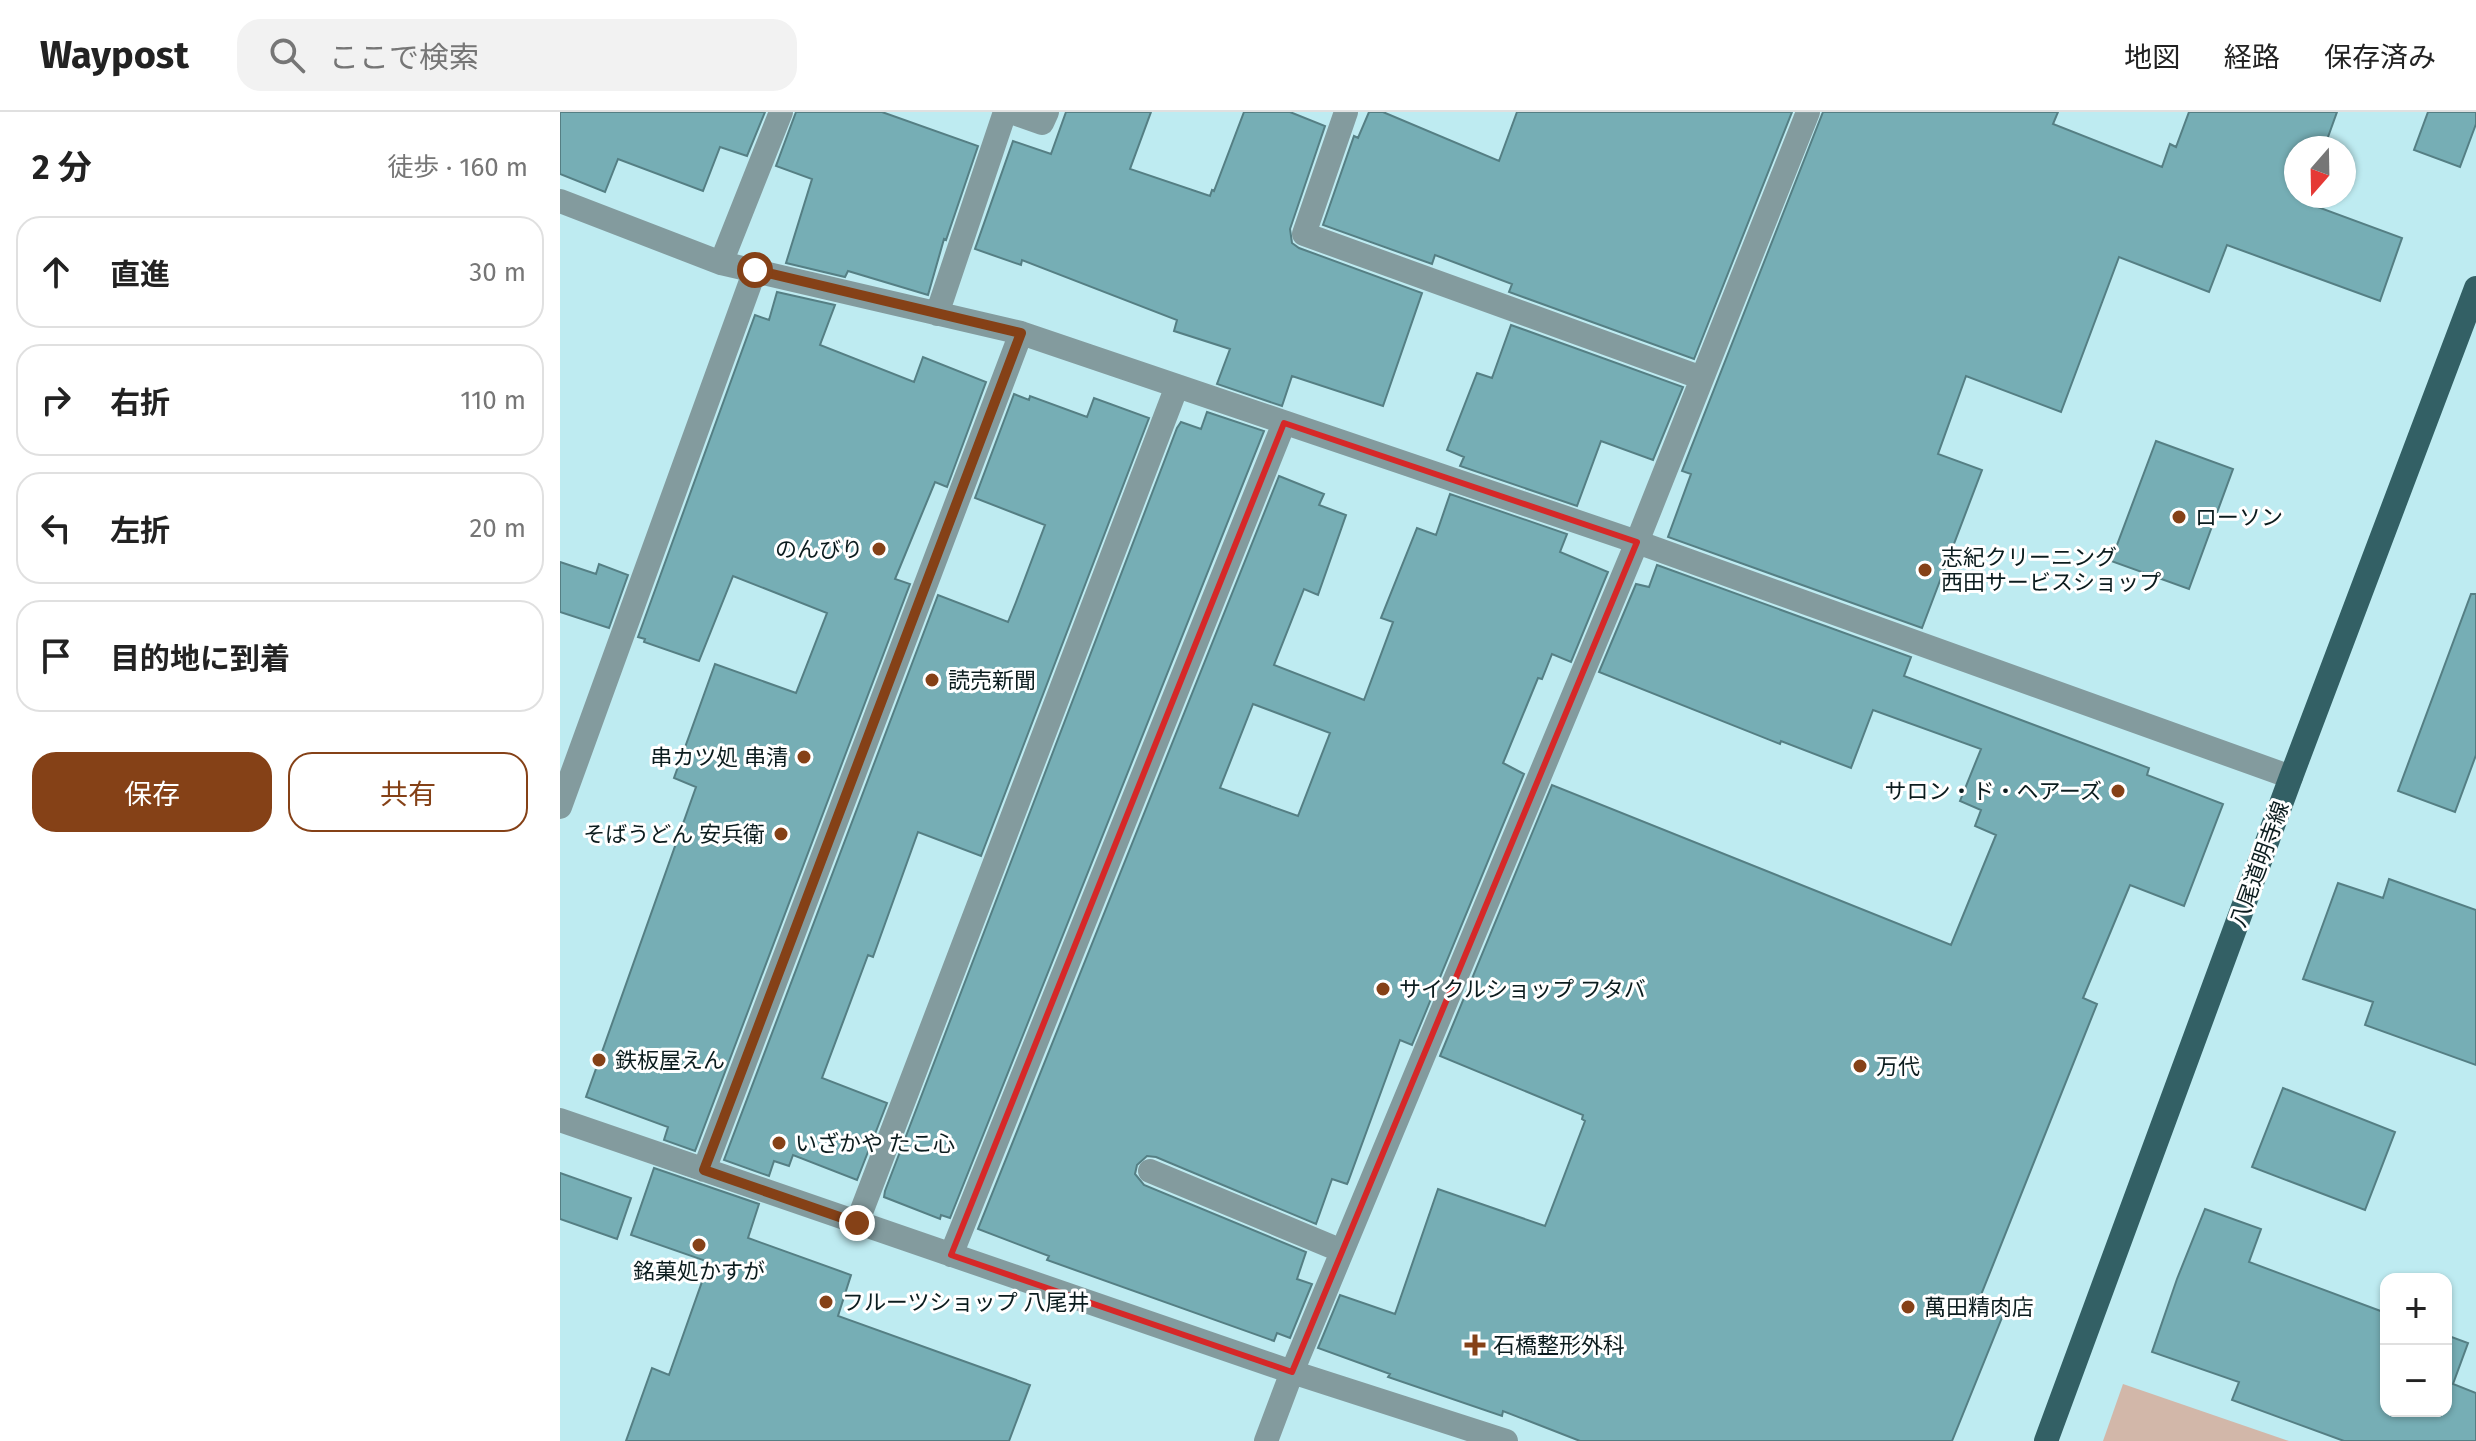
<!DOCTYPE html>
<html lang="ja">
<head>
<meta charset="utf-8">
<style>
	:root { --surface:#fff; --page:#f2f2f2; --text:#222; --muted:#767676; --line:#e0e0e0; --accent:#854117 }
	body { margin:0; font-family:"Fira Sans","Noto Sans JP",sans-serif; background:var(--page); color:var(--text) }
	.controls { position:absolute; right:24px; bottom:24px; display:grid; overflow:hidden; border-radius:16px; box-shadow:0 2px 6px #0004 }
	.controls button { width:72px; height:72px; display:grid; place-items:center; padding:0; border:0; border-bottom:2px solid var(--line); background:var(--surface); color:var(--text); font:40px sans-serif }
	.compass { position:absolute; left:1724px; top:24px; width:72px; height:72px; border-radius:50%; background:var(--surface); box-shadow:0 2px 6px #0004; rotate:200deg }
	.stop { position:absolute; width:24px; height:24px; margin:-18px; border:6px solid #854117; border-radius:50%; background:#fff }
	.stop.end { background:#854117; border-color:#fff; box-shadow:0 2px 8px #0008 }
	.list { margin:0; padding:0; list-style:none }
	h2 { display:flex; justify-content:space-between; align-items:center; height:104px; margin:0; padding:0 32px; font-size:34px }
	h2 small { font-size:26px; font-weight:400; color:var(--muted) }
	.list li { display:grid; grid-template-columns:52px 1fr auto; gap:24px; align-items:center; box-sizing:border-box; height:112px; margin:0 16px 16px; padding:0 16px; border:2px solid var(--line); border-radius:24px }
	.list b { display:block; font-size:30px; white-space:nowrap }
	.list em { font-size:26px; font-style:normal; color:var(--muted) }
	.actions { display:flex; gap:16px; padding:24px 32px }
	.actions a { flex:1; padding:18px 0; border:2px solid var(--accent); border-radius:24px; text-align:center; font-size:28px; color:var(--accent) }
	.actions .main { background:var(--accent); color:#fff }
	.icon { flex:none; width:44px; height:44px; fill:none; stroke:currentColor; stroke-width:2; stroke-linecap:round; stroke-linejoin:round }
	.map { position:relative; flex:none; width:1916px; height:1329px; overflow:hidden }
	header { display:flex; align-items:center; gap:48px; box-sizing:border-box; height:112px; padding:0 40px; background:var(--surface); border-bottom:2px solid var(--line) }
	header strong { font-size:38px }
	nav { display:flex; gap:44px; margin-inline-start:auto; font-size:28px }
	.search { width:560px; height:72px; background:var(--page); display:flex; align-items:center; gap:20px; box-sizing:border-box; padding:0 28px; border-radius:24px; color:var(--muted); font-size:30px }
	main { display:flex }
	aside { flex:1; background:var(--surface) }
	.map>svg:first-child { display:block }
	.green { fill:#d2b7a9 }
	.building { fill:#76aeb5; stroke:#557f84; stroke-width:2; fill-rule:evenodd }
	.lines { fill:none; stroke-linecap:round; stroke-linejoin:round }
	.minor { stroke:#839b9e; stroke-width:24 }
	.major { stroke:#336065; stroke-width:24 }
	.route { stroke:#854117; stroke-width:10 }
	.marked { fill:none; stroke:#d62828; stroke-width:6; stroke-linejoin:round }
	.poi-dot { fill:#854117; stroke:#fff; stroke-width:3 }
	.labels { text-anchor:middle; stroke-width:6; stroke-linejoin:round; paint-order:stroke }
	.poi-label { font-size:22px; fill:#0b1c1e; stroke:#fff; text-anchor:start }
	.street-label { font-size:22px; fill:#0b1c1e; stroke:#fff }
</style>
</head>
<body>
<header>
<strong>Waypost</strong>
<div class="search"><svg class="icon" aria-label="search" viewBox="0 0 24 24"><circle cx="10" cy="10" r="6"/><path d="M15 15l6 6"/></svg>ここで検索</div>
<nav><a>地図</a><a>経路</a><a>保存済み</a></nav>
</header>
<main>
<aside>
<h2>2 分<small>徒歩 · 160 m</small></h2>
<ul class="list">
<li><svg class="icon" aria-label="ahead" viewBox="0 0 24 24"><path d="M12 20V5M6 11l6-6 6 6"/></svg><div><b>直進</b></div><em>30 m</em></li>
<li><svg class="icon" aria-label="right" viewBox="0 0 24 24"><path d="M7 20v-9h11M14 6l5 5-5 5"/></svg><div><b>右折</b></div><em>110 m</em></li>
<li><svg class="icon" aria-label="left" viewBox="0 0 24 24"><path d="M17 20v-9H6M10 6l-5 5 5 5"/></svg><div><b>左折</b></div><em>20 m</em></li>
<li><svg class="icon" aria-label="arrive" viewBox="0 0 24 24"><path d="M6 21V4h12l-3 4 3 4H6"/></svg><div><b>目的地に到着</b></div></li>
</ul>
<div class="actions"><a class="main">保存</a><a>共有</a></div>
</aside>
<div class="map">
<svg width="1916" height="1329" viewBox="0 0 1916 1329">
	<rect width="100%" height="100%" fill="#beebf1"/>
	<!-- green -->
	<path class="green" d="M 1563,1272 L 1729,1329 L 1543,1329 Z"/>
	<!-- building -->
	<path class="building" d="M 0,0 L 205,0 L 187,44 L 160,35 L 143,79 L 58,47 L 45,80 L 0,62 Z
		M 236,0 L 322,0 L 418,34 L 386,128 L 384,127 L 368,183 L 288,159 L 285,165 L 226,151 L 252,67 L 216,54 Z
		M 506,0 L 591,0 L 570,57 L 650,84 L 652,78 L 654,79 L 684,0 L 730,0 L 765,14 L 730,117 L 732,131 L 739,136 L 862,181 L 823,294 L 732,264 L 722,294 L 657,272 L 670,237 L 614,219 L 617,208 L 462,148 L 461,153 L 415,137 L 453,29 L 491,42 Z
		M 809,0 L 823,0 L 939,49 L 957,0 L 1232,0 L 1134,247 L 949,180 L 952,172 L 875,143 L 872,152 L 763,113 L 794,24 L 798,26 Z
		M 1263,0 L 1498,0 L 1493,12 L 1602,55 L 1610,32 L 1616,35 L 1629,0 L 1777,0 L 1764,36 L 1736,36 L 1736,84 L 1747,84 L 1744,90 L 1842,126 L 1820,189 L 1667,133 L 1649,180 L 1559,145 L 1501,300 L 1406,264 L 1378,342 L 1422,358 L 1362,516 L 1108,425 L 1131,362 L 1122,359 Z
		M 1868,0 L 1916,0 L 1916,12 L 1900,55 L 1854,38 Z
		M 217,180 L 275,193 L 260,233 L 354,270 L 363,245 L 426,270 L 387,375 L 375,370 L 335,467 L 350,472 L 135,1039 L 104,1028 L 108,1015 L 26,985 L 136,675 L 114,666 L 155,552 L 236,581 L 267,501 L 173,464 L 139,549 L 84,530 L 85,527 L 78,525 L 195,203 L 209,208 Z
		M 951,213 L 1123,275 L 1093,348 L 1041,329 L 1017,394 L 900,354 L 904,345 L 887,338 L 917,261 L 932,266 Z
		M 454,282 L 469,288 L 470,284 L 527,305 L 534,286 L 589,306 L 421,744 L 358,720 L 313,845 L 308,843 L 262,966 L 327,991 L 297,1068 L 233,1043 L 229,1054 L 214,1049 L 209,1064 L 164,1048 L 378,483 L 448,510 L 456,490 L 485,413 L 415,386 Z
		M 647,300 L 704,319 L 390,1106 L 381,1103 L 380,1107 L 324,1085 L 325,1079 L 617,316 L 621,310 L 641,317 Z
		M 1596,329 L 1673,357 L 1629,477 L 1551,449 Z
		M 719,364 L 764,382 L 759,393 L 786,403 L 758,483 L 744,477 L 714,553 L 804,588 L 833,510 L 821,506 L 857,416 L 876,423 L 890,382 L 1007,422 L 1000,440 L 1048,460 L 1011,550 L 992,542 L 982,567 L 978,566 L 943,651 L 964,662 L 852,933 L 840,928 L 788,1070 L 787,1072 L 772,1067 L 756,1112 L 596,1045 L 587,1044 L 577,1053 L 575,1062 L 584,1073 L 746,1140 L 737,1167 L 752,1172 L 730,1226 L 717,1221 L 714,1229 L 487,1148 L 489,1144 L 418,1117 ZM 693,592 L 770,621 L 738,704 L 660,676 Z
		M 0,450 L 36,462 L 39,452 L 68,463 L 49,516 L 0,500 Z
		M 1097,453 L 1351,545 L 1344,564 L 1589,656 L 1587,663 L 1663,692 L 1624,794 L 1570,773 L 1523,886 L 1537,892 L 1421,1183 L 1447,1193 L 1392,1329 L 1020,1329 L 943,1299 L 942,1304 L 828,1265 L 830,1262 L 758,1236 L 780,1183 L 835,1202 L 878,1077 L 985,1114 L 1025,1009 L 1022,1007 L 1023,1003 L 880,944 L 992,673 L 1391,833 L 1436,723 L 1415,714 L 1421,698 L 1400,689 L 1421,637 L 1313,598 L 1291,656 L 1221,629 L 1220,632 L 1039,560 L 1076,472 L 1089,475 Z
		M 1911,482 L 1916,482 L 1916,643 L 1895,700 L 1838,679 Z
		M 1829,767 L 1916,798 L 1916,953 L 1805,913 L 1813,890 L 1743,867 L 1778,771 L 1823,786 Z
		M 1723,976 L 1835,1020 L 1805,1098 L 1692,1055 Z
		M 94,1056 L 199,1092 L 188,1126 L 291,1163 L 278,1204 L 470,1273 L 449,1329 L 66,1329 L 92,1256 L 109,1263 L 149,1150 L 71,1123 Z
		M 0,1061 L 71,1086 L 57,1127 L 0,1107 Z
		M 1645,1097 L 1701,1117 L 1689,1150 L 1826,1201 L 1826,1299 L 1886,1299 L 1886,1223 L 1908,1231 L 1893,1272 L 1916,1281 L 1916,1329 L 1784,1329 L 1672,1288 L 1679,1270 L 1592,1240 L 1617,1167 Z"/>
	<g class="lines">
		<!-- minor -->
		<path class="minor" d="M 451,0 L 482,11 L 487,0
			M 786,0 L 744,122 L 1142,266
			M 0,89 L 161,151 L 461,221 L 1077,430 L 1731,665
			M 161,151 L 221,0
			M 377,202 L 445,0
			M 0,695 L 195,158
			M 0,1008 L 732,1260 L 946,1329
			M 144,1058 L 461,221
			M 590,1059 L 782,1139
			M 297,1111 L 617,274
			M 391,1143 L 724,311
			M 706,1329 L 732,1260 L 1077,430 L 1248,0"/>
		<!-- major -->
		<path class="major" d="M 1486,1329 L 1731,665 L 1916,176"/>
	</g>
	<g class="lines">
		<!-- route -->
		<path class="route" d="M 195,158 L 461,221 L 144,1058 L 297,1111"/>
	</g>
	<!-- marked area -->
	<path class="marked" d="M 724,311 L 1077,430 L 732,1260 L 391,1143 Z"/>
	<!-- markers -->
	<g class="poi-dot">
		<circle cx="1619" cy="405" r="8"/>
		<circle cx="319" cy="437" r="8"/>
		<circle cx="1365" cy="458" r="8"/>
		<circle cx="372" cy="568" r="8"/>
		<circle cx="244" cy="645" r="8"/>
		<circle cx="1558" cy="679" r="8"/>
		<circle cx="221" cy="722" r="8"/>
		<circle cx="823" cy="877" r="8"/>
		<circle cx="39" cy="948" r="8"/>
		<circle cx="1300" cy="954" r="8"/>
		<circle cx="219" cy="1031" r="8"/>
		<circle cx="139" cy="1133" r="8"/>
		<circle cx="266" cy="1190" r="8"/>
		<circle cx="1348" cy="1195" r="8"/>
		<path d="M911 1221h8v8h8v8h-8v8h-8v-8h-8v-8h8z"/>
	</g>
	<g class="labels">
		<!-- poi labels -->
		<g class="poi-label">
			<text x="1635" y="413">ローソン</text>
			<text x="303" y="445" text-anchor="end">のんびり</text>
			<text x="1381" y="453">志紀クリーニング<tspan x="1381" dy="25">西田サービスショップ</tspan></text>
			<text x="388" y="576">読売新聞</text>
			<text x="228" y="653" text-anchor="end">串カツ処 串清</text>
			<text x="1542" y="687" text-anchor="end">サロン・ド・ヘアーズ</text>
			<text x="205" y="730" text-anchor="end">そばうどん 安兵衛</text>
			<text x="839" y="885">サイクルショップ フタバ</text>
			<text x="55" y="956">鉄板屋えん</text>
			<text x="1316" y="962">万代</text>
			<text x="235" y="1039">いざかや たこ心</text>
			<text x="139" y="1167" text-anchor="middle">銘菓処かすが</text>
			<text x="282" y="1198">フルーツショップ 八尾井</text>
			<text x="1364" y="1203">萬田精肉店</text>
			<text x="933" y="1241">石橋整形外科</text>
		</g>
		<!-- street labels -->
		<g class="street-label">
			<text transform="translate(1699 752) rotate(-70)" y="8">八尾道明寺線</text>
		</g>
	</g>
</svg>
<div class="controls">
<button>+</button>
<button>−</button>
</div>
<svg class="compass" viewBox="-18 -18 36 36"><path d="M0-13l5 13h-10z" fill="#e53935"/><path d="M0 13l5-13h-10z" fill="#767676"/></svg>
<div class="stop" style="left:195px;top:158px"></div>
<div class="stop end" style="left:297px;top:1111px"></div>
</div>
</main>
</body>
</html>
